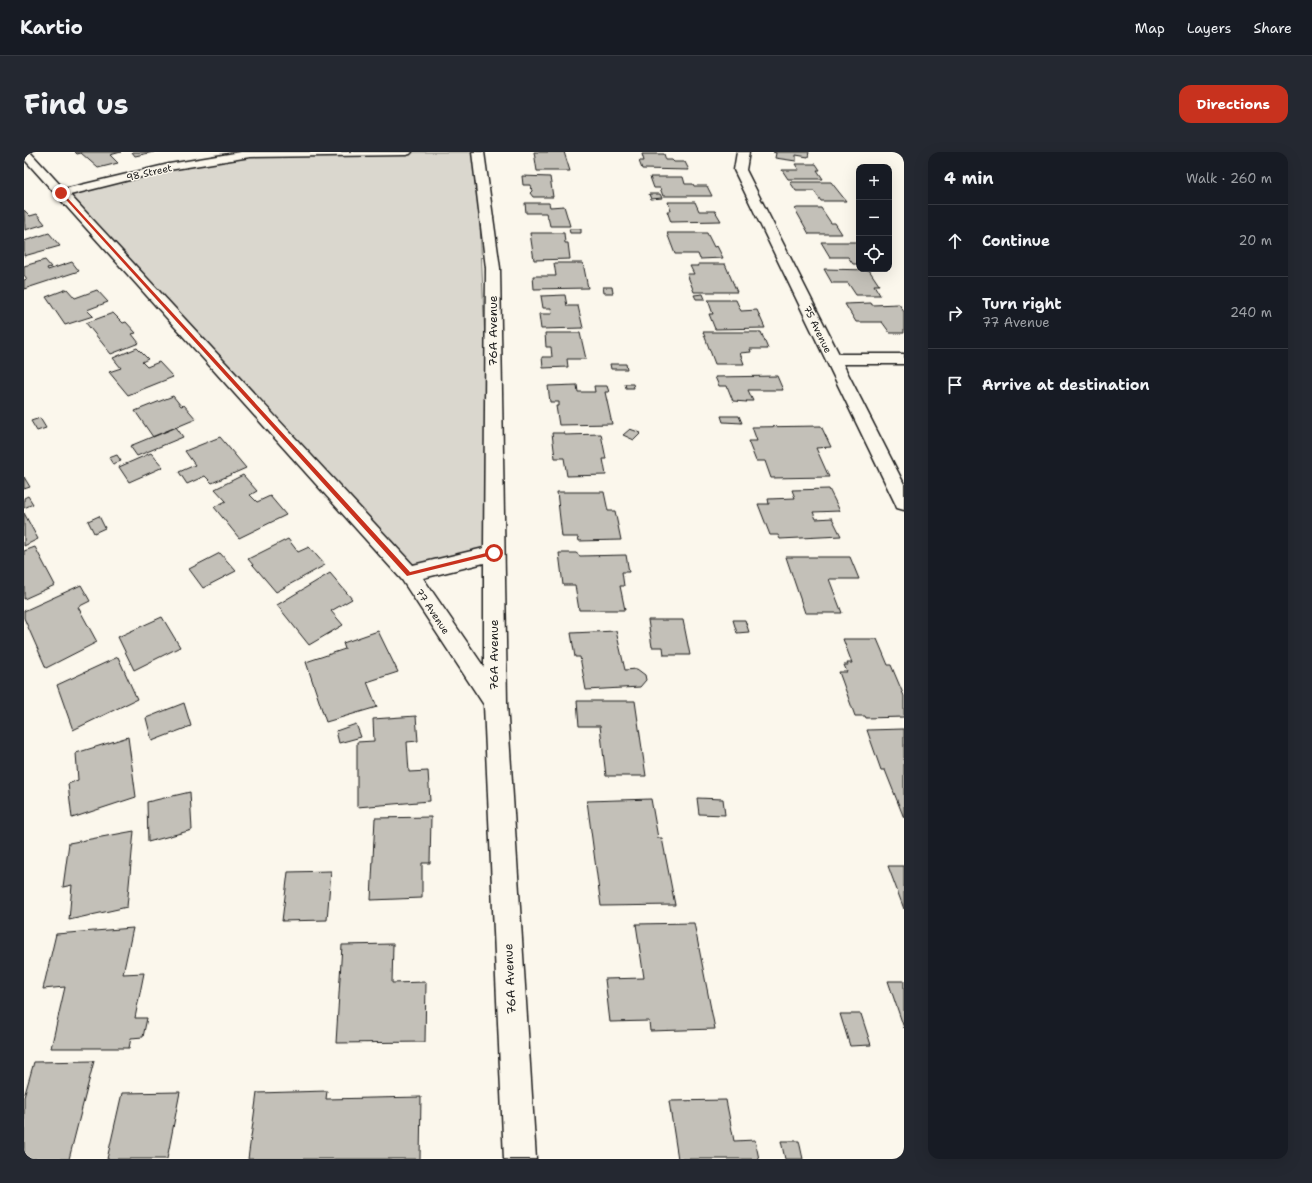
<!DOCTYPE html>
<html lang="en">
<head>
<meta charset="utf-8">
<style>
	:root { --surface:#171b24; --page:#242831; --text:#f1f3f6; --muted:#9ea1a6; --line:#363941; --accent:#c8321e }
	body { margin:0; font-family:"Shantell Sans",sans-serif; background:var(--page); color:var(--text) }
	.controls { position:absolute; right:12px; top:12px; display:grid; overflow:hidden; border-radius:8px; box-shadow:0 4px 16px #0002 }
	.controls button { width:36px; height:36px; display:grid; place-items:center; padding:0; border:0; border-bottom:1px solid var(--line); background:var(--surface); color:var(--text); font:20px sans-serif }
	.stop { position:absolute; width:12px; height:12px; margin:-9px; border:3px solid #c8321e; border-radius:50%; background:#fff }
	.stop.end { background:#c8321e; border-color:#fff; box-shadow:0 1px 4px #0008 }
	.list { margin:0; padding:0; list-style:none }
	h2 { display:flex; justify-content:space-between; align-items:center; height:52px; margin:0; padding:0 16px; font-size:17px }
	h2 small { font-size:13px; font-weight:400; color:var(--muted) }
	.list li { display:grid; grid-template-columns:26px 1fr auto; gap:12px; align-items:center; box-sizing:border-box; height:72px; padding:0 16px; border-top:1px solid var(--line) }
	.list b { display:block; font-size:15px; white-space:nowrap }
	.list p { margin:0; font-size:13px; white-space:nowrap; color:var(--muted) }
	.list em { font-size:13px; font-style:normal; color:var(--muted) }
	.icon { flex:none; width:22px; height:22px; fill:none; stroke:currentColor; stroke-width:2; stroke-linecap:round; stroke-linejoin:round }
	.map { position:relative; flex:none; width:880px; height:1007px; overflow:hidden; border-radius:12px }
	header { display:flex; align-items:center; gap:24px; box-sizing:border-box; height:56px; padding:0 20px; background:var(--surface); border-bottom:1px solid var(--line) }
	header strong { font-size:19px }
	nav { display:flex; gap:22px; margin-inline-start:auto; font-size:14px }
	.intro { display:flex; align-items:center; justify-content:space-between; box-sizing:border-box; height:96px; padding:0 24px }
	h1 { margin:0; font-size:28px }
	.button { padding:10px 18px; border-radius:12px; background:var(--accent); color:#fff; font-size:14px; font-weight:700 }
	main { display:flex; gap:24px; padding:0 24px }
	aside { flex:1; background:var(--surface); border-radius:12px; box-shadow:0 4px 16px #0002 }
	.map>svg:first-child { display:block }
	.green { fill:#dad7ce; stroke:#7b7a75 }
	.building { fill:#c3c0b8; stroke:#1c1c1c }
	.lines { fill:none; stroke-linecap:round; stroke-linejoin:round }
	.minor-casing { stroke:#1c1c1c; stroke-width:3 }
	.minor { fill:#fbf7ec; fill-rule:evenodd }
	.route { fill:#c8321e }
	.labels { text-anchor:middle; stroke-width:3; stroke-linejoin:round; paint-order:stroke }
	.far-street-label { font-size:10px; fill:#1c1c1c; stroke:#fbf7ec }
	.street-label { font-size:12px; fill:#1c1c1c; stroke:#fbf7ec }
</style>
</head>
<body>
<header>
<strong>Kartio</strong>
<nav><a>Map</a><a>Layers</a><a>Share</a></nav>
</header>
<div class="intro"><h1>Find us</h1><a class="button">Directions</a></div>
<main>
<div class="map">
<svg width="880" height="1007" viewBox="0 0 880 1007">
	<rect width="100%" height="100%" fill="#fbf7ec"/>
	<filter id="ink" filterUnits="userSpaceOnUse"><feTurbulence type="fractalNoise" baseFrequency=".025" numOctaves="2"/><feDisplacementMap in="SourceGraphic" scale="8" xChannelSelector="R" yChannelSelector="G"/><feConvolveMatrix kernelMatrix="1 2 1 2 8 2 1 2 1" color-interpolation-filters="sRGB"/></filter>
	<g filter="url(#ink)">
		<!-- green -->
		<path class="green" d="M 382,0 L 453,0 L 470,401 L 385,422 L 37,41 L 145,15 L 226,2 Z"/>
		<!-- building -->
		<path class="building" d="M 51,0 L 97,0 L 86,3 L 94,11 L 74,16 L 57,1 L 53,2 Z
			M 108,0 L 130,0 L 111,4 Z
			M 510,0 L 540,0 L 546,19 L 513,19 Z
			M 749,0 L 785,0 L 784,5 L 772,3 L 772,9 L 751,6 L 752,1 Z
			M 618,2 L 640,2 L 642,8 L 648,8 L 650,10 L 661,10 L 665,18 L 618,17 L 615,9 L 620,9 Z
			M 771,12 L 792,12 L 796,18 L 793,18 L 799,27 L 764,27 L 758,18 L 775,18 Z
			M 498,24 L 526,25 L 529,45 L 509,45 L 506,41 L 508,39 L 507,33 L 499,33 Z
			M 626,25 L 659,25 L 661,32 L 669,32 L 670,34 L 683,34 L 688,44 L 639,44 L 636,36 L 630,36 Z
			M 766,30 L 807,30 L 822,49 L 797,49 L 790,39 L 772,39 Z
			M 625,42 L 636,42 L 638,46 L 627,47 Z
			M 644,50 L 671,50 L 675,59 L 691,59 L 697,69 L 647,70 L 643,59 L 647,59 Z
			M 501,51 L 525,51 L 526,55 L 540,54 L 546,74 L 526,74 L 524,65 L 523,65 L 522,61 L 502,61 Z
			M 773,56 L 797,56 L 807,71 L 811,71 L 818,82 L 785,82 L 771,57 Z
			M 0,58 L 6,64 L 13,62 L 21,72 L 1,78 Z
			M 545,77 L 557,77 L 557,81 L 546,81 Z
			M 25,81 L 36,94 L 0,104 L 0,89 Z
			M 506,81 L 540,81 L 541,91 L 544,91 L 546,107 L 510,108 Z
			M 643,81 L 683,81 L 690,95 L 693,94 L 699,106 L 676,107 L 674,102 L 651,102 Z
			M 797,90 L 835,90 L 835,112 L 829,112 L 824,105 L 806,105 Z
			M 21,108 L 27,115 L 23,116 L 24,118 L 48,110 L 55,119 L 0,137 L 0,128 L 3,127 L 0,123 L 0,114 Z
			M 530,111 L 559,111 L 564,136 L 510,137 L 509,124 L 532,124 Z
			M 674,112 L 701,112 L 713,140 L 670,140 L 663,122 L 670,122 L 666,114 L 675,114 Z
			M 800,117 L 845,118 L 855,133 L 850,133 L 856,143 L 832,143 L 824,131 L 808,131 Z
			M 579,135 L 588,135 L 589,141 L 580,141 Z
			M 43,137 L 51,146 L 73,138 L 84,150 L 63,158 L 69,164 L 41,173 L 22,145 Z
			M 679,142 L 681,147 L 672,147 L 670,143 Z
			M 541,143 L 543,154 L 554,154 L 559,176 L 517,177 L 515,162 L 528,162 L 527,156 L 519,156 L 517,144 Z
			M 684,148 L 712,148 L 717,159 L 733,158 L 741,176 L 691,177 L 685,162 L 689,162 Z
			M 847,151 L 848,153 L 875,152 L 880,160 L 880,181 L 866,181 L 858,170 L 832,170 L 821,152 Z
			M 89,161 L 99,171 L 102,170 L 112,181 L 108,182 L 115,191 L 87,202 L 62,171 Z
			M 679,180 L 737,180 L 744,197 L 726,197 L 727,200 L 716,201 L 720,212 L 691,212 Z
			M 521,181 L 556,181 L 562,207 L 543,207 L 544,215 L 519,216 L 518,205 L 528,205 L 527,195 L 522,195 Z
			M 113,196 L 124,207 L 118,210 L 123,215 L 135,210 L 149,225 L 104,243 L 85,220 L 97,216 L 89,206 Z
			M 586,212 L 602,212 L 603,217 L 587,217 Z
			M 753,224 L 759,238 L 724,238 L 729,249 L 722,249 L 723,250 L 709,249 L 703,234 L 695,234 L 691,225 Z
			M 601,232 L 609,232 L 610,236 L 602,236 Z
			M 553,233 L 554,240 L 571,240 L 570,234 L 583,234 L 585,240 L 581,240 L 588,272 L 535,273 L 532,254 L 535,254 L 535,250 L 526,250 L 524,234 Z
			M 149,244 L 157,254 L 160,253 L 172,267 L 129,285 L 111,259 Z
			M 697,264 L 715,264 L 718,271 L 699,270 Z
			M 16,266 L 22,276 L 13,279 L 7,269 Z
			M 797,274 L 807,295 L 792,296 L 805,325 L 747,326 L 741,309 L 732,309 L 724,289 L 733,289 L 728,275 Z
			M 152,275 L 159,285 L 113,304 L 106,294 Z
			M 606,277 L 617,281 L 610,288 L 599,283 Z
			M 528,281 L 540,281 L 541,283 L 577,282 L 582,307 L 579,307 L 582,323 L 543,324 L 540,306 L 531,306 Z
			M 196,285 L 222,316 L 188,331 L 181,324 L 163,332 L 155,320 L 171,313 L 161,299 Z
			M 127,301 L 139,315 L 105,330 L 95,315 Z
			M 93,303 L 97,309 L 89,312 L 85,306 Z
			M 219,323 L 233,339 L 226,343 L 233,350 L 246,344 L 262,363 L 215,386 L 190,355 L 202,349 L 191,337 Z
			M 0,325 L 6,335 L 0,337 Z
			M 805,337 L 816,359 L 789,360 L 792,367 L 808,366 L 817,384 L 756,387 L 754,383 L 746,383 L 734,352 L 745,352 L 744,347 L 771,346 L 768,338 Z
			M 533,340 L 580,340 L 584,359 L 591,359 L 597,388 L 555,389 L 554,385 L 538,385 Z
			M 4,344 L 9,352 L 0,356 L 0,346 Z
			M 0,361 L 14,387 L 0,394 Z
			M 75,364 L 81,376 L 70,381 L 64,369 Z
			M 264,387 L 274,400 L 285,395 L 301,413 L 252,440 L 224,407 Z
			M 11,395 L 31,433 L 0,447 L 0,399 Z
			M 196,401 L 212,419 L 179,436 L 165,417 Z
			M 535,401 L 552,401 L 556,404 L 602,403 L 605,420 L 598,420 L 600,434 L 596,434 L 601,458 L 555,458 L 551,433 L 539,433 Z
			M 762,405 L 826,405 L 835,427 L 805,427 L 818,461 L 781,461 Z
			M 306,421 L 328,447 L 307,459 L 319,473 L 285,493 L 253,453 Z
			M 57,433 L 66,449 L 54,455 L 73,490 L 22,516 L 0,466 L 0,459 Z
			M 138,465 L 156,495 L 110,518 L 94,485 Z
			M 624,468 L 659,468 L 666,503 L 640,503 L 639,495 L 628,495 Z
			M 709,468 L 721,468 L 725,480 L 713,481 Z
			M 354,479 L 374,520 L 343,530 L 353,555 L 302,570 L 282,510 L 321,497 L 319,491 Z
			M 592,479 L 601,518 L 613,517 L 621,523 L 622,528 L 616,535 L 562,538 L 556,505 L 551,505 L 547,481 Z
			M 819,487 L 853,487 L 864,513 L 867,513 L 880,544 L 880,565 L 842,566 L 841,564 L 831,564 L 815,520 L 823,520 L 820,513 L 824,513 L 823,511 L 828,511 Z
			M 94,505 L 113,547 L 49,578 L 33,533 Z
			M 553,549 L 611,549 L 622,624 L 582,624 L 576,574 L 555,574 Z
			M 160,551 L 167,574 L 128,589 L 122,566 Z
			M 392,564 L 394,589 L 383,590 L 385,620 L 404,619 L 406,649 L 333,655 L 333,590 L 350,589 L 349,567 Z
			M 332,572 L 337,585 L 315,591 L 312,579 Z
			M 880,577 L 880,666 L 861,618 L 857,618 L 843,578 Z
			M 104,585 L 112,645 L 48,666 L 44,632 L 54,628 L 52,601 Z
			M 166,640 L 168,678 L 124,690 L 123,650 Z
			M 673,646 L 699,647 L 701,663 L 675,662 Z
			M 627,647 L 634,686 L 638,686 L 651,753 L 577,754 L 563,649 Z
			M 407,665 L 406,711 L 398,711 L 398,746 L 347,748 L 351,666 Z
			M 110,679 L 103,755 L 45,768 L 48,733 L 39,735 L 45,691 Z
			M 864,714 L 880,714 L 880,757 Z
			M 307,719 L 303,768 L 258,769 L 264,720 Z
			M 670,771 L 691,877 L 626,879 L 625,869 L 586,870 L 581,827 L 620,826 L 612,772 Z
			M 109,776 L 99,822 L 120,821 L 111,866 L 123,866 L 119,885 L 107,886 L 105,896 L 27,896 L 41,835 L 19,837 L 32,782 Z
			M 369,792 L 368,831 L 402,830 L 401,890 L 312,891 L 318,793 Z
			M 864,829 L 880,829 L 880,876 Z
			M 816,862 L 837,862 L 847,893 L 826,894 Z
			M 70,909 L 45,1007 L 0,1007 L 0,945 L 10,910 Z
			M 303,939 L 302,947 L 397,945 L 396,1007 L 224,1007 L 233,941 Z
			M 156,940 L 143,1007 L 83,1007 L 98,941 Z
			M 702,948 L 710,989 L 731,988 L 735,1007 L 654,1007 L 645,949 Z
			M 757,989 L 775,989 L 779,1007 L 761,1007 Z"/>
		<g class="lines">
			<defs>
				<path id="minor" d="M 0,0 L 6,0 L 40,37 L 145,12 L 217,0 L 388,0 L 386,2 L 382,3 L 226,5 L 145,18 L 46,43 L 389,413 L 460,396 L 462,116 L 448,0 L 460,0 L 476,116 L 483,551 L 512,1007 L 480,1007 L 460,553 L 378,428 L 0,7 ZM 460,411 L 460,515 L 399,426 Z
					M 713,0 L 725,0 L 722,18 L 815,202 L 880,202 L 880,212 L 819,212 L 880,332 L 880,358 L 873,356 L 871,351 L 710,18 Z"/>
			</defs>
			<!-- minor casing -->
			<use href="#minor" class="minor-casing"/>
			<!-- minor -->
			<use href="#minor" class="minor"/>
		</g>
	</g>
	<!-- route -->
	<path class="route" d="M 35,40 L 38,40 L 386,420 L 470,399 L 473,401 L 472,402 L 383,424 Z"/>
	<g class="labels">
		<!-- far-street labels -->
		<g class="far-street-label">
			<text transform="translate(125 20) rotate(-13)" y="4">98 Street</text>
			<text transform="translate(794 177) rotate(64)" y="4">75 Avenue</text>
			<text transform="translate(409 459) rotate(56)" y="4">77 Avenue</text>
		</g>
		<!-- street labels -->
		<g class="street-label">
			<text transform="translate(469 179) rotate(-90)" y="4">76A Avenue</text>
			<text transform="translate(470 503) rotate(-90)" y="4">76A Avenue</text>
			<text transform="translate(486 827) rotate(-93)" y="4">76A Avenue</text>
		</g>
	</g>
</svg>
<div class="controls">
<button>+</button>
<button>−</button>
<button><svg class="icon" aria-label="locate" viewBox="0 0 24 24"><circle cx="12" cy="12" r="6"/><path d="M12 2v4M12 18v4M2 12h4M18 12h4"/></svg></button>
</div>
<div class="stop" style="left:470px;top:401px"></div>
<div class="stop end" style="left:37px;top:41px"></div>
</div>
<aside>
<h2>4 min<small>Walk · 260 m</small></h2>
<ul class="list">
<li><svg class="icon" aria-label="ahead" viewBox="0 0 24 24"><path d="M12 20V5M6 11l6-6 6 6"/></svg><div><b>Continue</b></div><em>20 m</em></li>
<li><svg class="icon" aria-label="right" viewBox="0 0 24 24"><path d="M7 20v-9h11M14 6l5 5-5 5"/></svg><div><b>Turn right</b><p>77 Avenue</p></div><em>240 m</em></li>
<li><svg class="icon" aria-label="arrive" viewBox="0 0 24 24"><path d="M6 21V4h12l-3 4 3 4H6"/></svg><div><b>Arrive at destination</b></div></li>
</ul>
</aside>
</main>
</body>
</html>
